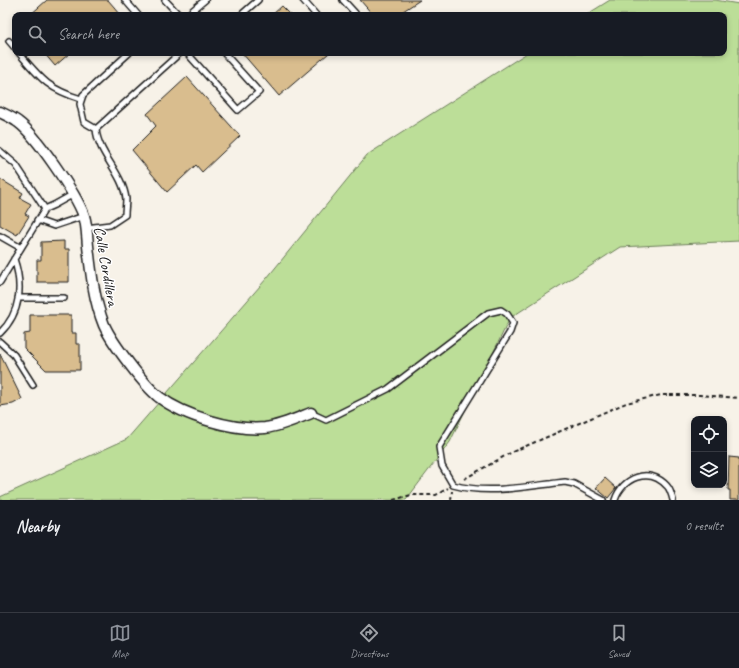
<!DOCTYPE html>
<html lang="en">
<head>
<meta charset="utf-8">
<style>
	:root { --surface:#171b24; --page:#242831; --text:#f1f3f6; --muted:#9ea1a6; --line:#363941; --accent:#8c9099 }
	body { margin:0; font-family:Caveat,sans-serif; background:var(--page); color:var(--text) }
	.controls { position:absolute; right:12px; bottom:12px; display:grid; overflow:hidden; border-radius:8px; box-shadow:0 2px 6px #0003 }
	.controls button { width:36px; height:36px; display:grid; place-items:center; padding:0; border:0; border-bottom:1px solid var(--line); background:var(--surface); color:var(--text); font:20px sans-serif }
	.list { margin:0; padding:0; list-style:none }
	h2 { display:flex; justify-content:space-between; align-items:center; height:52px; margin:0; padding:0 16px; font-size:17px }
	h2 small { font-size:13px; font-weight:400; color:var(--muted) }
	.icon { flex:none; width:22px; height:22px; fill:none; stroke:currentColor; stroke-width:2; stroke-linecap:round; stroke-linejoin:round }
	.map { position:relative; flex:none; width:739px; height:500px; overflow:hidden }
	.search { position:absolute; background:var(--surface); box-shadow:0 2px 6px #0003; left:12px; right:12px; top:12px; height:44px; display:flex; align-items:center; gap:10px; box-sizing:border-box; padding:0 14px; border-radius:8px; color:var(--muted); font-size:15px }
	.sheet { height:112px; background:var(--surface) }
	nav { display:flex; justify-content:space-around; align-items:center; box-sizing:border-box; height:56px; border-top:1px solid var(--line); background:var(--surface); font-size:11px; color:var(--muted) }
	nav a { display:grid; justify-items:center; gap:2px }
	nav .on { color:var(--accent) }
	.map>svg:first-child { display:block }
	.green { fill:#bcde98; stroke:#6c7d5a }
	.building { fill:#d9bd8e; stroke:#1c1c1c }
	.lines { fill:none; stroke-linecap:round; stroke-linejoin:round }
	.lane-casing { stroke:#1c1c1c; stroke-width:8 }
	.street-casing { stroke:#1c1c1c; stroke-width:13 }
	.path { stroke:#1c1c1c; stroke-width:2; stroke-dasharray:4 3; stroke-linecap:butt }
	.lane { stroke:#fff; stroke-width:5 }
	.street { stroke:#fff; stroke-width:10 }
	.labels { text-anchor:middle; stroke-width:3; stroke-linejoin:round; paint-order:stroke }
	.street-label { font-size:16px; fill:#1c1c1c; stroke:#fff }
</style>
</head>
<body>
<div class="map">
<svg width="739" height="500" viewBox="0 0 739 500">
	<rect width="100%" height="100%" fill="#f7f2e8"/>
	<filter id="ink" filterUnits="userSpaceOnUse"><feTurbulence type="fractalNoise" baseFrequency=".025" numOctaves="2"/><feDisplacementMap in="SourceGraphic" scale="8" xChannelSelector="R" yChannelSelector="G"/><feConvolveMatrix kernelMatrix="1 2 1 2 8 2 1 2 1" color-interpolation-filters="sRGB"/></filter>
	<g filter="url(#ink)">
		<!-- green -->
		<path class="green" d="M 610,0 L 715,0 L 739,4 L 739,241 L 620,247 L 510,318 L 450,442 L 406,500 L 0,500 L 0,497 L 127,439 L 267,278 L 367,155 L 527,53 L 724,53 L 724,15 L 586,15 Z"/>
		<!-- building -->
		<path class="building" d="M 47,0 L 108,0 L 121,15 L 30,15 Z
			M 360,0 L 420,0 L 397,15 L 373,15 Z
			M 282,6 L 291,15 L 272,15 Z
			M 44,53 L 70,53 L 55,66 Z
			M 242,53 L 329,53 L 279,96 Z
			M 187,77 L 240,136 L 202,172 L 196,165 L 167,192 L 132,150 L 156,126 L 147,114 Z
			M 0,179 L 23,193 L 20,198 L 31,204 L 25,214 L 29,216 L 17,235 L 0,225 Z
			M 64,241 L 64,249 L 69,249 L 69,282 L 37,282 L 37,260 L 41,260 L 41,242 Z
			M 30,315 L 71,315 L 71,333 L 76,333 L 76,344 L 80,344 L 80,370 L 46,370 L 24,348 L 24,334 L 30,333 Z
			M 0,354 L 22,399 L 13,404 L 0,406 Z
			M 729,457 L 739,458 L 739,500 L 730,500 L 730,490 L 728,490 Z
			M 605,478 L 616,488 L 608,498 L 596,488 Z"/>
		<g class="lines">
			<defs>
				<path id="lane" d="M 125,0 L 138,15
					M 165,0 L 179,15
					M 303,0 L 316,15
					M 343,0 L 355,13 L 353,15
					M 187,15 L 205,0
					M 241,15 L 258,0
					M 9,41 L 15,48
					M 19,53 C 41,79 48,89 81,99
					M 187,53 L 238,110 L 259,92 L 224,53
					M 96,129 L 84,122 L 80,104 L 83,95 L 129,53
					M 0,151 L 16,165 L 45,209
					M 37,220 L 54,226 L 84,216
					M 86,228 L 110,225 L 125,215 C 125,209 126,204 126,199 C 123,173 98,154 96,129 L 180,53
					M 0,236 L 21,248
					M 0,282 L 45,209 L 54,205 L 72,195
					M 18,298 L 64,298
					M 0,333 C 21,313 23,285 14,259
					M 0,342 L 14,355 L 33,385
					M 311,413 L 326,420 L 388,389 L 488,313 L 501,310 L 507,314 L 513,323 L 510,332 L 439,447 L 442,466 L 453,485 C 489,495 528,486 565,482 L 574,484 L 603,500
					M 615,500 C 622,478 649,466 667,486 C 670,489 672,496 673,500"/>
				<path id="street" d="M 0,112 C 6,115 13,118 18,122 C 36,135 76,194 84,216 C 87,225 87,236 88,246 C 91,273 94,300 104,325 C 112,343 144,385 159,397 C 184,416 234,431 265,428 C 281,426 296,419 311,413"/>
			</defs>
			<!-- lane casing -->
			<use href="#lane" class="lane-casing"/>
			<!-- street casing -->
			<use href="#street" class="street-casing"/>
			<!-- path -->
			<path class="path" d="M 464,479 L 512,452 L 626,403 L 661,395 L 700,395 L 739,398
				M 393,500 L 411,495 L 436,495 L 448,488
				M 451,500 L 452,491"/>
			<!-- lane -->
			<use href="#lane" class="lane"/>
			<!-- street -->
			<use href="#street" class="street"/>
		</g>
	</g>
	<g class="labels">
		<!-- street labels -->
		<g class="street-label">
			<text transform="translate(107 266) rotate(80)" y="6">Calle Cordillera</text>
		</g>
	</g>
</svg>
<div class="controls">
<button><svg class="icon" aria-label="locate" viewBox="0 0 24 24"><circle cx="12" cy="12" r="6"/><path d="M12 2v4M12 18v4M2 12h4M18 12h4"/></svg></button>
<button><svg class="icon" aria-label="layers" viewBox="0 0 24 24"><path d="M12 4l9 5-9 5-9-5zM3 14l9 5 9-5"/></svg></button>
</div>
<div class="search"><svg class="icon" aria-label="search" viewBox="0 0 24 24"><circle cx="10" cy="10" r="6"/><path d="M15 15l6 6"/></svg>Search here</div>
</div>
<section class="sheet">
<h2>Nearby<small>0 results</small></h2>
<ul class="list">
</ul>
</section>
<nav>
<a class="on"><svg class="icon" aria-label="map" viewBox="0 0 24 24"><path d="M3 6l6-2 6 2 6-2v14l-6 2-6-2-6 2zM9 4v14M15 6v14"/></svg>Map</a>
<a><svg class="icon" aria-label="directions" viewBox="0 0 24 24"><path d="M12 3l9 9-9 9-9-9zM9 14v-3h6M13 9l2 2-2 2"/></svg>Directions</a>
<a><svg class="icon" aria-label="saved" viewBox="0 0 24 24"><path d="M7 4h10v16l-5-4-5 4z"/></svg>Saved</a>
</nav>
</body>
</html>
